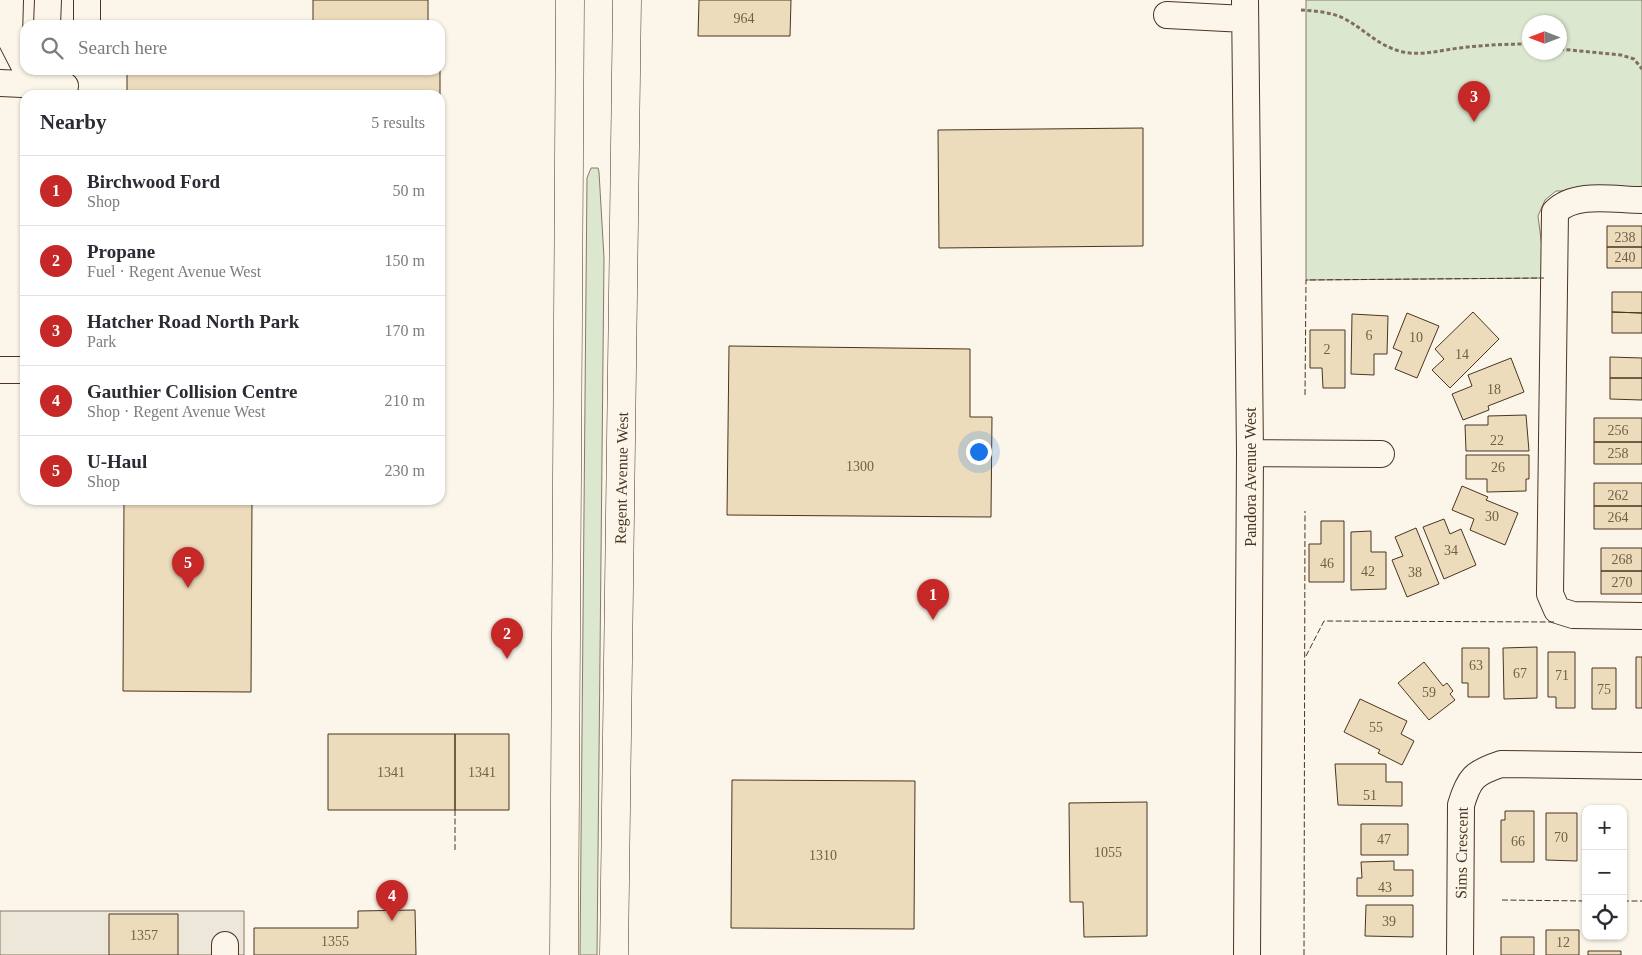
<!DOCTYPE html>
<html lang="en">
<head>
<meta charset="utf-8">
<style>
	:root { --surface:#fff; --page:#f2f2f3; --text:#2b2b33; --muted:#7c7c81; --line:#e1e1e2; --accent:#c62828 }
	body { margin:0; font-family:"Times New Roman",serif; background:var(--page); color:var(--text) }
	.controls { position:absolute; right:15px; bottom:15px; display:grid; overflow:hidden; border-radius:10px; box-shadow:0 1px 4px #0004 }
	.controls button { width:45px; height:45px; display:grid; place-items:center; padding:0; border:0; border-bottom:1px solid var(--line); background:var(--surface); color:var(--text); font:25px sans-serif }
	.compass { position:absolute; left:1522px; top:15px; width:45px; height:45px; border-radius:50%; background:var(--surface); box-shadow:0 1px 4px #0004; rotate:270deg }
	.you { position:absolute; left:978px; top:451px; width:18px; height:18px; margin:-12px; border:4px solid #fff; border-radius:50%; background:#1a73e8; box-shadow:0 0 0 8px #1a73e833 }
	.badge { display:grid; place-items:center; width:32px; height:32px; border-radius:50%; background:var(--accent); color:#fff; font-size:16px; font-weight:700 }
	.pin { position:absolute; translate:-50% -41px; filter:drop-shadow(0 1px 2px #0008) }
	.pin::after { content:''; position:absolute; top:26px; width:18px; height:15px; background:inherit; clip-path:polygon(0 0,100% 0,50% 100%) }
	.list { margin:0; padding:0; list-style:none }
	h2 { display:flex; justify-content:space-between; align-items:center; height:65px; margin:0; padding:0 20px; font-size:21px }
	h2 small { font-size:16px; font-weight:400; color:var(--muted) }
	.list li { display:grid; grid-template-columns:32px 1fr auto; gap:15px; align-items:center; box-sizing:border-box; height:70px; padding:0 20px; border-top:1px solid var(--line) }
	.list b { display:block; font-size:19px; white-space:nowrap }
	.list p { margin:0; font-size:16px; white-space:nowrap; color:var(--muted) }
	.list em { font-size:16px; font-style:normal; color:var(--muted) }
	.icon { flex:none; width:28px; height:28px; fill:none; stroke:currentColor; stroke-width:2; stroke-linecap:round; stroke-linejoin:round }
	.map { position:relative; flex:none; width:1642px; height:955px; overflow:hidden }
	.search { position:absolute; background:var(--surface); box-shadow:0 1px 4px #0004; left:20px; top:20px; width:425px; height:55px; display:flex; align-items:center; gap:12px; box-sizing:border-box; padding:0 18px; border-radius:15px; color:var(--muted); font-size:19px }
	.panel { position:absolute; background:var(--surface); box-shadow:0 1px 4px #0004; left:20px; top:90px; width:425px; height:415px; border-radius:15px }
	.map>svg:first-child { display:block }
	.green { fill:#dce7d0; stroke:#887966; fill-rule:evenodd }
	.parking { fill:#ede7d9; stroke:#887966 }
	.building { fill:#ecdcbc; stroke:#4a3520 }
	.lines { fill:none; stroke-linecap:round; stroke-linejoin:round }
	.minor-casing { stroke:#4a3520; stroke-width:28 }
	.major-casing { stroke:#4a3520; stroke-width:29 }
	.path { stroke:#7f6f5c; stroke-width:3; stroke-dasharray:4 2.5; stroke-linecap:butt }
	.minor { stroke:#fbf6e9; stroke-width:26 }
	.major { stroke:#fbf6e9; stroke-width:28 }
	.fence { stroke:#4a3520; stroke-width:1; stroke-dasharray:6 2.5; stroke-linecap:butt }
	.labels { text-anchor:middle; stroke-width:4; stroke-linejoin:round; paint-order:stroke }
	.number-label { font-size:14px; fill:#725f47 }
	.street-label { font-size:16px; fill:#4a3520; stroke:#fbf6e9 }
</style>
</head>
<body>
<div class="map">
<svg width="1642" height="955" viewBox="0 0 1642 955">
	<rect width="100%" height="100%" fill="#fbf6e9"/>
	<!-- green -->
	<path class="green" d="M 1306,0 L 1642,0 L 1642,191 L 1556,191 L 1545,200 L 1538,216 L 1546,278 L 1306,280 ZM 1530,22 L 1560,22 L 1560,52 L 1530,52 Z
		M 591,168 L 598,168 L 599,172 L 604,258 L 597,955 L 580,955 L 587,178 Z"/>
	<!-- parking -->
	<path class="parking" d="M 0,911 L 244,911 L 244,955 L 0,955 Z"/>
	<!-- building -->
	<path class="building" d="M 313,0 L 428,0 L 428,25 L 313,25 Z
		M 699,0 L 791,0 L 790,36 L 698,36 Z
		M 440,67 L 440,95 L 127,95 L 127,70 L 440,70 Z
		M 1143,128 L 1143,246 L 939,248 L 938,130 Z
		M 1607,226 L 1642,226 L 1642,247 L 1607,247 Z
		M 1607,247 L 1642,247 L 1642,268 L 1607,268 Z
		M 1612,292 L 1642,292 L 1642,313 L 1612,312 Z
		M 1473,312 L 1499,339 L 1450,388 L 1432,370 L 1444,359 L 1435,349 Z
		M 1612,312 L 1642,313 L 1642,333 L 1612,333 Z
		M 1407,313 L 1439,326 L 1417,378 L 1395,369 L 1402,352 L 1393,348 Z
		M 1352,314 L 1388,316 L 1387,354 L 1374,354 L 1374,375 L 1351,374 Z
		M 1310,330 L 1345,330 L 1345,388 L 1323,388 L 1322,368 L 1310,368 Z
		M 729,346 L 970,349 L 970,417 L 992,417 L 991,517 L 727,515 Z
		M 1610,357 L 1642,358 L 1642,378 L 1610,378 Z
		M 1511,358 L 1524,392 L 1488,406 L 1489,410 L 1463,420 L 1452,394 L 1472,386 L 1468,375 Z
		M 1610,378 L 1642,378 L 1642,400 L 1610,399 Z
		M 1526,415 L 1529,451 L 1466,451 L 1465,425 L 1488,425 L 1488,416 Z
		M 1594,418 L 1642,418 L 1642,442 L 1594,442 Z
		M 1594,442 L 1642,442 L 1642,464 L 1594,464 Z
		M 1466,455 L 1529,455 L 1529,479 L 1526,479 L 1526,491 L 1487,492 L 1487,479 L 1466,479 Z
		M 1594,483 L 1642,483 L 1642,506 L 1594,506 Z
		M 1462,486 L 1488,497 L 1486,500 L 1518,513 L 1505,545 L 1470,530 L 1474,519 L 1452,510 Z
		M 124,500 L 252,500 L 251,692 L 123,691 Z
		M 1594,506 L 1642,506 L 1642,529 L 1594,529 Z
		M 1444,519 L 1450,534 L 1461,529 L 1476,565 L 1444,579 L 1423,527 Z
		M 1321,521 L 1344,521 L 1344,582 L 1309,582 L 1309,544 L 1321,544 Z
		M 1416,528 L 1439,584 L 1407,597 L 1392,560 L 1403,556 L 1395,537 Z
		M 1371,531 L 1371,552 L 1386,552 L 1386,589 L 1351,590 L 1351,532 Z
		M 1601,548 L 1642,548 L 1642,571 L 1601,571 Z
		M 1601,571 L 1642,571 L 1642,594 L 1601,594 Z
		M 1537,647 L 1537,698 L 1504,699 L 1503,648 Z
		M 1462,648 L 1489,648 L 1489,697 L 1468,697 L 1468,683 L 1462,683 Z
		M 1548,652 L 1575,652 L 1575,708 L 1556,708 L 1556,697 L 1548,697 Z
		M 1636,657 L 1642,657 L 1642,708 L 1636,708 Z
		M 1424,662 L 1443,686 L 1447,683 L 1453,691 L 1450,694 L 1455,700 L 1429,720 L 1398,683 Z
		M 1592,668 L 1616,668 L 1616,709 L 1592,709 Z
		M 1360,699 L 1407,721 L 1401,734 L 1414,741 L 1402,765 L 1378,753 L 1380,750 L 1344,732 Z
		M 328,734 L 455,734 L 455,810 L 328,810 Z
		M 455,734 L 509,734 L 509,810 L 455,810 Z
		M 1335,764 L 1386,764 L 1386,782 L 1402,782 L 1402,806 L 1338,805 Z
		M 732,780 L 915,781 L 914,929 L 731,928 Z
		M 1147,802 L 1147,936 L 1084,937 L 1083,902 L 1070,902 L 1069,803 Z
		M 1505,811 L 1534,811 L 1534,862 L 1501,862 L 1501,820 L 1505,820 Z
		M 1623,812 L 1625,812 L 1625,855 L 1623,855 Z
		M 1546,813 L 1577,813 L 1577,861 L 1546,860 Z
		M 1361,824 L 1408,824 L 1408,855 L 1361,855 Z
		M 1394,861 L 1394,870 L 1413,870 L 1413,896 L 1357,896 L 1357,878 L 1362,878 L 1361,862 Z
		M 1366,905 L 1413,905 L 1413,937 L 1365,936 Z
		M 415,910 L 416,955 L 254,955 L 254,928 L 358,928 L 358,911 Z
		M 109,914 L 178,914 L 178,955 L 109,955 Z
		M 1546,930 L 1579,930 L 1579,955 L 1546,955 Z
		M 1501,937 L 1534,937 L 1534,955 L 1501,955 Z
		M 1588,951 L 1621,951 L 1621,955 L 1588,955 Z"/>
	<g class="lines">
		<defs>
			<path id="minor" d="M 10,0 L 9,36 L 25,67
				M 1245,0 L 1250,453 L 1247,955
				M 1167,15 L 1245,19
				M 47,25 L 48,0
				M 87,25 L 87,0
				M 0,83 L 65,86
				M 1642,200 C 1615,200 1575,191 1555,212 L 1550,594 L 1557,610 L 1573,615 L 1642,616
				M 0,370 L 25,370
				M 1250,453 L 1381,454
				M 225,955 L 225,945
				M 1460,955 L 1461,805 C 1469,778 1474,773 1501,764 L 1642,766"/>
			<path id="major" d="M 564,955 L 570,0
				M 614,955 L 627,0"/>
		</defs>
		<!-- minor casing -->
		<use href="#minor" class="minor-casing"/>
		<!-- major casing -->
		<use href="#major" class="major-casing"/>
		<!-- path -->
		<path class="path" d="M 1301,10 C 1315,11 1330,12 1343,18 C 1365,29 1377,46 1403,52 C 1424,56 1440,50 1460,48 C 1483,45 1506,44 1530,44
			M 1560,49 L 1621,55 L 1634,59 L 1642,69"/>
		<!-- minor -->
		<use href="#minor" class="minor"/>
		<!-- major -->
		<use href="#major" class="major"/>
		<!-- fence -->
		<path class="fence" d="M 1305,395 L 1306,280 L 1544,278
			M 1306,656 L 1324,621 L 1554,622
			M 455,810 L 455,850
			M 1502,900 L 1586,901
			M 1623,901 L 1642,901
			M 1304,955 L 1305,511"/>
	</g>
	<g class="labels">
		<!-- number labels -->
		<g class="number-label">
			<text x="744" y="23">964</text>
			<text x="1625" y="242">238</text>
			<text x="1625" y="262">240</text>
			<text x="1369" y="340">6</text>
			<text x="1416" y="342">10</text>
			<text x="1327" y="354">2</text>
			<text x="1462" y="359">14</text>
			<text x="1494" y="394">18</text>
			<text x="1618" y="435">256</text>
			<text x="1497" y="445">22</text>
			<text x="1618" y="458">258</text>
			<text x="860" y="471">1300</text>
			<text x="1498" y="472">26</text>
			<text x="1618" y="500">262</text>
			<text x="1492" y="521">30</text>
			<text x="1618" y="522">264</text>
			<text x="1451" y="555">34</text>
			<text x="1622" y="564">268</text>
			<text x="1327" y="568">46</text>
			<text x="1368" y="576">42</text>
			<text x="1415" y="577">38</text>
			<text x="1622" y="587">270</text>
			<text x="1476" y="670">63</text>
			<text x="1520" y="678">67</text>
			<text x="1562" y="680">71</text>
			<text x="1604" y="694">75</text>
			<text x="1429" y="697">59</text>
			<text x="1376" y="732">55</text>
			<text x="391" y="777">1341</text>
			<text x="482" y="777">1341</text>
			<text x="1370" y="800">51</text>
			<text x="1561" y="842">70</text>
			<text x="1384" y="844">47</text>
			<text x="1518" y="846">66</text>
			<text x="1108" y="857">1055</text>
			<text x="823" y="860">1310</text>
			<text x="1385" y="892">43</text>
			<text x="1389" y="926">39</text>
			<text x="144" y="940">1357</text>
			<text x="335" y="946">1355</text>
			<text x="1563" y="947">12</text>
		</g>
		<!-- street labels -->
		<g class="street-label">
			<text transform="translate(1250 477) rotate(-90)" y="6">Pandora Avenue West</text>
			<text transform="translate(621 478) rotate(-89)" y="6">Regent Avenue West</text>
			<text transform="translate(1461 853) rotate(-89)" y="6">Sims Crescent</text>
		</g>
	</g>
</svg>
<div class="controls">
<button>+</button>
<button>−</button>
<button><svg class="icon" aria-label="locate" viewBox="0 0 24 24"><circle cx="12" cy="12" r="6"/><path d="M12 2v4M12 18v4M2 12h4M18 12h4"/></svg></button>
</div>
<svg class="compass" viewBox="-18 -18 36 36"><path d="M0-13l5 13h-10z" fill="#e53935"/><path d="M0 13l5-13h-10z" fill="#7c7c81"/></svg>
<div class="you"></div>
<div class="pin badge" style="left:933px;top:620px">1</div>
<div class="pin badge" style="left:507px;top:659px">2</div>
<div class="pin badge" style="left:1474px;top:122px">3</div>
<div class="pin badge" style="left:392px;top:921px">4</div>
<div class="pin badge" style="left:188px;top:588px">5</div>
<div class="search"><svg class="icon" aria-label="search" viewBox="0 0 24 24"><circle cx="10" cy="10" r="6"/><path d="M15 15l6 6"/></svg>Search here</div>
<section class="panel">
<h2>Nearby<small>5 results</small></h2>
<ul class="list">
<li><span class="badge">1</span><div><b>Birchwood Ford</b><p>Shop</p></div><em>50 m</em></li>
<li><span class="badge">2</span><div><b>Propane</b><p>Fuel · Regent Avenue West</p></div><em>150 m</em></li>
<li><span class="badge">3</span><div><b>Hatcher Road North Park</b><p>Park</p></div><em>170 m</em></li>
<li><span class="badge">4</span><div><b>Gauthier Collision Centre</b><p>Shop · Regent Avenue West</p></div><em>210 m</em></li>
<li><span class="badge">5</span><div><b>U-Haul</b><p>Shop</p></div><em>230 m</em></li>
</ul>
</section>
</div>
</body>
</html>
